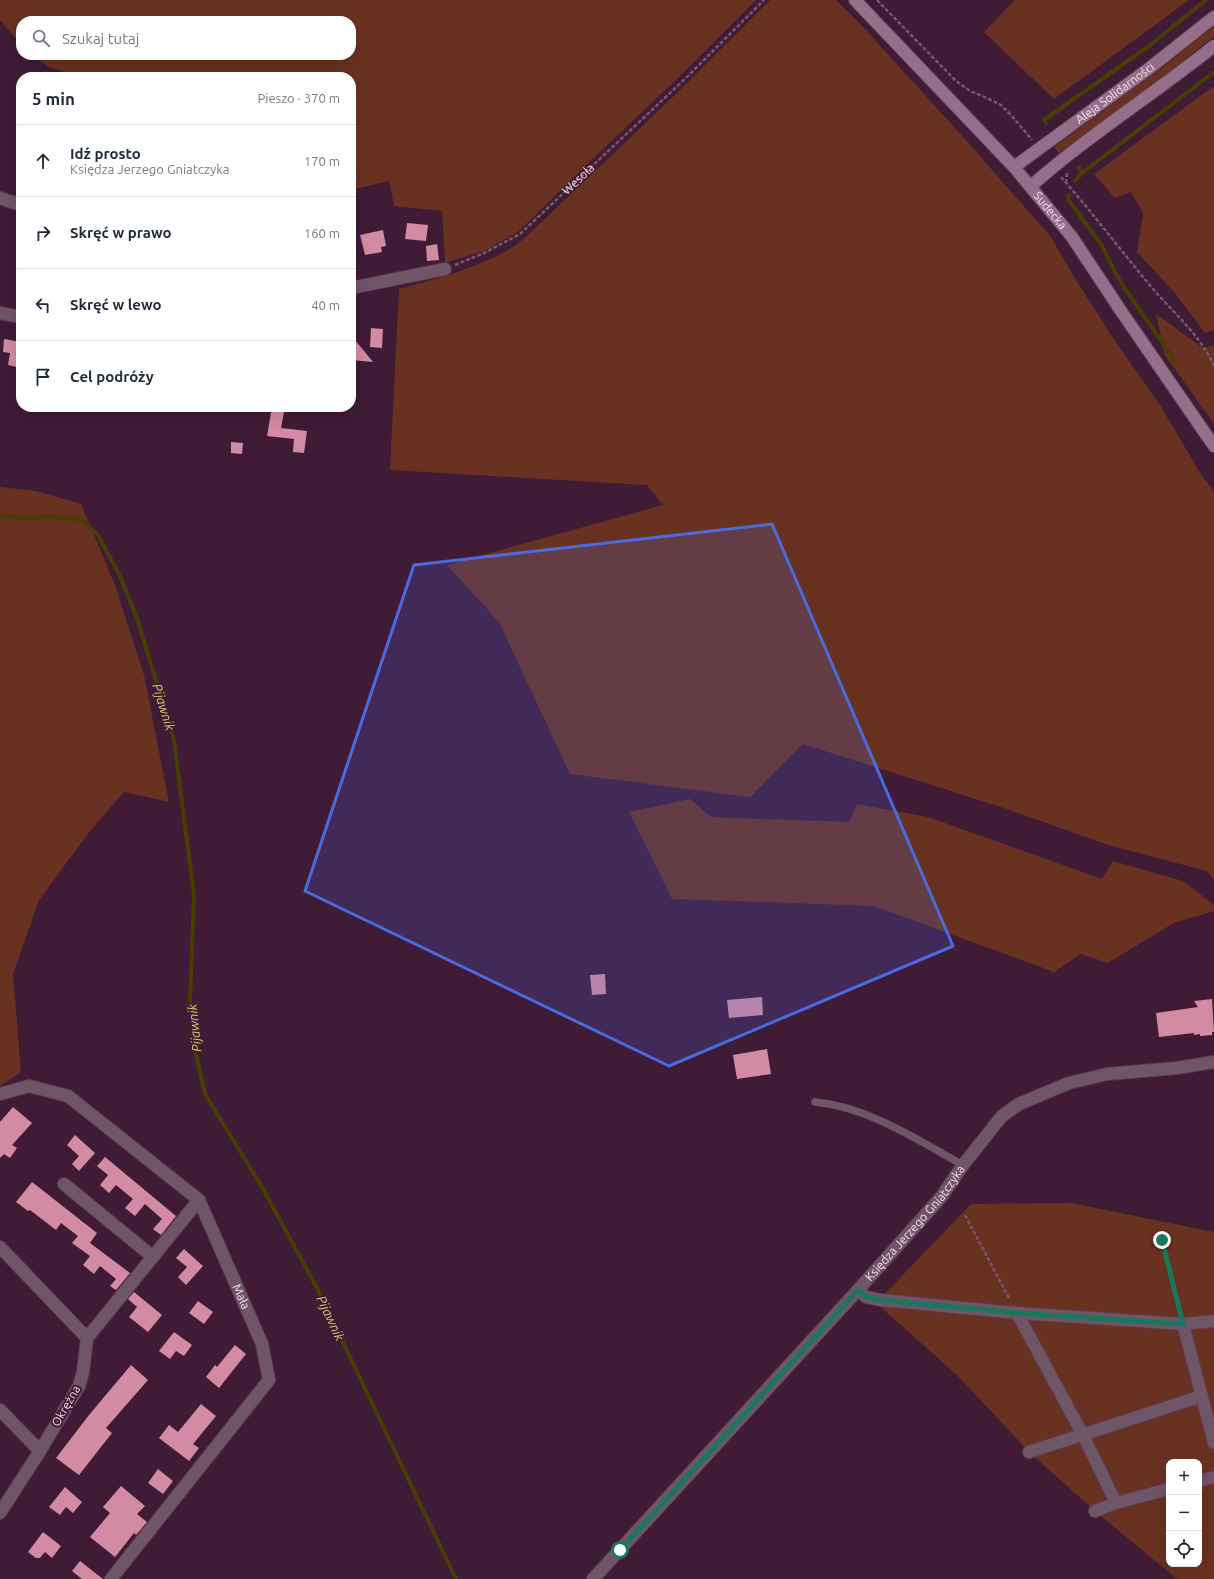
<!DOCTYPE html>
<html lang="pl">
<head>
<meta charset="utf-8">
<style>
	:root { --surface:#fff; --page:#f6f6f7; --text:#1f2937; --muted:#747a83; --line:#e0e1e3 }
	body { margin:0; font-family:Ubuntu,sans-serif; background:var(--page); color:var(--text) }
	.controls { position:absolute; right:12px; bottom:12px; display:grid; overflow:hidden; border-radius:8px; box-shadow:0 4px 16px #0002 }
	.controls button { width:36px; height:36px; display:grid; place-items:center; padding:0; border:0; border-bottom:1px solid var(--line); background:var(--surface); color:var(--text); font:20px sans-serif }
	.stop { position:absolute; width:12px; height:12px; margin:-9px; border:3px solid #18785c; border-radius:50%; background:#fff }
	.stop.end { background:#18785c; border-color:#fff; box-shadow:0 1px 4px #0008 }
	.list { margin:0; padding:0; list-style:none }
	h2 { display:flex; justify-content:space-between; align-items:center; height:52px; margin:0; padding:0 16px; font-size:17px }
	h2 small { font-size:13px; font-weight:400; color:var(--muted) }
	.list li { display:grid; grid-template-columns:26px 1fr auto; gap:12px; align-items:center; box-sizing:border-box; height:72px; padding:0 16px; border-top:1px solid var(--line) }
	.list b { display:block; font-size:15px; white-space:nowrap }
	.list p { margin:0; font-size:13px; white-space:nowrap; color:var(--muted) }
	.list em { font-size:13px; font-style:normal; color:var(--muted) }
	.icon { flex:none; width:22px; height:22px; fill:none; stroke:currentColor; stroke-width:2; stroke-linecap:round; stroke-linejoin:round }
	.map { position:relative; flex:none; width:1214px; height:1579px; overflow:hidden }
	.search { position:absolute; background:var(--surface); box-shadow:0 4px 16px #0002; left:16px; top:16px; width:340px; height:44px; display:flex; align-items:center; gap:10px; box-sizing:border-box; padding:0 14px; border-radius:16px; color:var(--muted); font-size:15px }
	.panel { position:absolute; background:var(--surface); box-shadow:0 4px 16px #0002; left:16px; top:72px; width:340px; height:340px; border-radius:16px }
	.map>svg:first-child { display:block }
	.green { fill:#693120; fill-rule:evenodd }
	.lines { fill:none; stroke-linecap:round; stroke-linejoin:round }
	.stream { stroke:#483e04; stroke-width:4 }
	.building { fill:#d28ba3 }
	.lane-casing { stroke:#5d3a54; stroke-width:8 }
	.street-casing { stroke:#5d3a54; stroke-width:14 }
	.secondary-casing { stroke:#5d3a54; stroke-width:14 }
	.path { stroke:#77576e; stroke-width:2.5; stroke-dasharray:4 2; stroke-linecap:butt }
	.lane { stroke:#6f5667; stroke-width:7 }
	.street { stroke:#6f5667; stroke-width:12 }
	.secondary { stroke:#956e89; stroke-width:12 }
	.route { stroke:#18785c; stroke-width:5 }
	.marked { fill:#496bdd; fill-opacity:0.2; stroke:#496bdd; stroke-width:3; stroke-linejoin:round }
	.labels { text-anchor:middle; stroke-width:4; stroke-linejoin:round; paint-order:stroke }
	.street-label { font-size:12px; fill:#f8dfef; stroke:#3f1b36 }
	.water-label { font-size:13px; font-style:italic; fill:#dcc967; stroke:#3f1b36 }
</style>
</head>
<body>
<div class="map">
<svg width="1214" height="1579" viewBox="0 0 1214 1579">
	<rect width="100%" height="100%" fill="#3f1b36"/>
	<!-- green -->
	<path class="green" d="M 0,0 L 756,0 L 682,74 L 602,150 L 519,231 L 484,251 L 445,263 L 442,211 L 394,206 L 389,181 L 351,190 L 351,77 L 80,77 L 49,67 L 31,55 L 351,55 L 351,21 L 21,21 L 21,45 L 0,20 Z
		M 770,0 L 836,0 L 864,28 L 965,139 L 1051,237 L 1071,272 L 1111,335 L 1160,405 L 1202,476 L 1214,491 L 1214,880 L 1207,871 L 1108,845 L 1007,809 L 803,744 L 750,797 L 570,774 L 499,622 L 447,565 L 663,505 L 647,485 L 390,470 L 399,289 C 436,279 474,269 508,250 C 516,246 523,239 530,233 L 678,92 Z
		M 1015,0 L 1189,0 L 1054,99 L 984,32 Z
		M 1214,26 L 1214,36 L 1167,74 L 1059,153 L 1054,147 L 1151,76 Z
		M 1214,86 L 1214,330 L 1205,333 L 1174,292 L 1137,252 L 1143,213 L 1131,192 L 1115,198 L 1094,174 Z
		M 1156,314 L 1203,348 L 1214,345 L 1214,424 L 1165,355 Z
		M 0,487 L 37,491 L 81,504 L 115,585 L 144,675 L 169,802 L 124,792 L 90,831 L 39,900 L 13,974 L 21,1072 L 0,1086 Z
		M 690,799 L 711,817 L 849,822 L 857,804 L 928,817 L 1102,879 L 1113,861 L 1183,881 L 1214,905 L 1214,911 L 1174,923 L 1108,963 L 1081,954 L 1054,972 L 874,906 L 672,899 L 629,812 Z
		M 1071,1203 L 1214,1232 L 1214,1579 L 1177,1579 L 1095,1511 L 1029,1452 L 958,1376 L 876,1303 L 971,1204 ZM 1169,1462 L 1199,1462 L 1199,1564 L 1169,1564 Z"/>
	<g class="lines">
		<!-- stream -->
		<path class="stream" d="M 1046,123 L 1044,120 L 1149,46 L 1206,0
			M 1082,173 L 1214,72
			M 1075,181 L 1082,173 L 1079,168
			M 1069,195 L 1068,199 L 1102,246 L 1116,274 L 1125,289 L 1174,359 L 1171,362
			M 0,516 L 22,518 L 56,517 L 83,520 L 98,535 L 119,574 L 137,618 L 174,740 L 194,895 L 190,1002 L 194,1046 L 205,1094 L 262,1187 L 317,1288 L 456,1579"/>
	</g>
	<!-- building -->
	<path class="building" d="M 407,223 L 428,225 L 426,241 L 405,239 Z
		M 383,230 L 386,246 L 381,247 L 382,252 L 365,255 L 360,235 Z
		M 437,244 L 439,260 L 427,261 L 426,246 Z
		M 371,328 L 383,329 L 382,348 L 370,347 Z
		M 351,335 L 373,362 L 351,360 Z
		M 4,339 L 21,342 L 21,368 L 8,365 L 10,353 L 3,352 Z
		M 272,407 L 285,407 L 281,428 L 307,431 L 304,453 L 293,452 L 294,439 L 267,436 Z
		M 231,442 L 243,443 L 242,454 L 231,453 Z
		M 605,974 L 606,994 L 592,995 L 590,975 Z
		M 762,997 L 763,1015 L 729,1018 L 727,1000 Z
		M 1212,999 L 1214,1032 L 1212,1032 L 1212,1035 L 1200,1036 L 1200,1034 L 1194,1035 L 1194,1033 L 1159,1037 L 1156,1013 L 1198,1007 L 1194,1001 Z
		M 767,1049 L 771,1074 L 737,1079 L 733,1055 Z
		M 13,1107 L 32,1123 L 12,1145 L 17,1148 L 10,1158 L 4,1154 L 0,1158 L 0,1122 Z
		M 75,1135 L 95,1153 L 79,1171 L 72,1164 L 79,1156 L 67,1145 Z
		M 105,1157 L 176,1216 L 161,1235 L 153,1229 L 162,1219 L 145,1204 L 135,1216 L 125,1208 L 133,1199 L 116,1185 L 109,1193 L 100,1185 L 108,1175 L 97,1166 Z
		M 32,1182 L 97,1233 L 90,1243 L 130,1273 L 116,1290 L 110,1286 L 116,1279 L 100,1266 L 94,1274 L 83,1265 L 90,1256 L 72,1243 L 78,1236 L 61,1223 L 56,1230 L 30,1210 L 28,1211 L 16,1202 Z
		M 184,1249 L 203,1266 L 186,1285 L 178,1277 L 187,1267 L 176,1258 Z
		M 134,1292 L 162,1315 L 148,1332 L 129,1317 L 137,1307 L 128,1299 Z
		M 198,1301 L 213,1312 L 204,1324 L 189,1313 Z
		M 174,1332 L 192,1345 L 184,1356 L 176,1351 L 170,1359 L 159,1351 Z
		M 235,1345 L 246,1354 L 219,1388 L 206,1377 L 215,1365 L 217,1367 Z
		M 131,1365 L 148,1380 L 106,1428 L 112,1433 L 79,1475 L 56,1458 L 89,1415 Z
		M 201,1404 L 216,1416 L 193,1444 L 199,1448 L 189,1461 L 159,1438 L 169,1425 L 178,1432 Z
		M 158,1469 L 173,1481 L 163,1494 L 148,1483 Z
		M 121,1486 L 145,1506 L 137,1514 L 147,1522 L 136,1535 L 134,1533 L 115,1557 L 90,1537 L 110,1513 L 103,1507 Z
		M 65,1487 L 82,1502 L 73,1513 L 66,1507 L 60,1515 L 49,1507 Z
		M 43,1532 L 61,1546 L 52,1558 L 45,1552 L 40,1558 L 36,1558 L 28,1552 Z
		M 80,1561 L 103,1579 L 82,1579 L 72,1571 Z"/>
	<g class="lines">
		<defs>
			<path id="lane" d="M 815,1102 C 868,1107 916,1139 963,1165"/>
			<g id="street">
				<path d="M 0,198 L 21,205"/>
				<path d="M 351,288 L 445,269"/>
				<path d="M 0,313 L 21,317"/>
				<path id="s2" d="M 0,1094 L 29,1086 L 68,1096 L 199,1200 L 262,1344 L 269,1380 L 111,1579"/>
				<path d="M 64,1184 L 153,1257"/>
				<path d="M 0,1247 L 87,1338 L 83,1372 L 79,1386 L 40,1451 L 0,1513"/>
				<path d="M 858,1290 L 866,1297 L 881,1300 L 1017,1313 L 1183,1324 L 1214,1321"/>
				<path d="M 1017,1313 L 1083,1435 L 1116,1503"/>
				<path d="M 1183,1324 L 1214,1443"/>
				<path d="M 87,1338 L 199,1200"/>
				<path d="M 0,1410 L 40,1451"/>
				<path d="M 1029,1452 L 1202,1396"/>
				<path d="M 1199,1481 L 1214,1477"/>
				<path d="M 1095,1511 L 1116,1503 L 1169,1489"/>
				<path id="s3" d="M 593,1579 L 858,1290 L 942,1196 L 963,1165 L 1002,1116 L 1019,1104 L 1069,1083 L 1107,1074 L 1177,1068 L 1214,1062"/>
			</g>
			<g id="secondary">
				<path id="s4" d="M 855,0 L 1014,167 L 1072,237 L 1121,311 L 1214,446"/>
				<path id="s5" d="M 1014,167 L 1147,70 L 1214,17"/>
				<path d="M 1031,186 C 1089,135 1154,94 1214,46"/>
			</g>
		</defs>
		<!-- lane casing -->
		<use href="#lane" class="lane-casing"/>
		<!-- street casing -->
		<use href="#street" class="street-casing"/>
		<!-- secondary casing -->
		<use href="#secondary" class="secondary-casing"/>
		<!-- path -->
		<g class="path">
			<path d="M 877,0 L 956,81 L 970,91 L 987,98 L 1001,105 L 1012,116 L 1032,140"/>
			<path d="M 1061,177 C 1091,211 1119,248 1148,283 C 1170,310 1200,334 1214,366"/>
			<path d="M 1066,183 L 1067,172"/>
			<path id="s1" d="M 455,265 L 484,253 L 520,234 L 686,78 L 764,0"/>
			<path d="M 965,1215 L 1010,1300"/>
			<path d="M 1162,1240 L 1180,1312"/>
		</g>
		<!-- lane -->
		<use href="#lane" class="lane"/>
		<!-- street -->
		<use href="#street" class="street"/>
		<!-- secondary -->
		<use href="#secondary" class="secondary"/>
	</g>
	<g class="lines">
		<!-- route -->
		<path class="route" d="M 620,1550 L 858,1290 L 866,1297 L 881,1300 L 1017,1313 L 1183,1324 L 1162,1240"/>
	</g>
	<!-- marked area -->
	<path class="marked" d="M 772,524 L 953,946 L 669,1066 L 305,891 L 414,565 Z"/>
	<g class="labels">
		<!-- street labels -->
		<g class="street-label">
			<text dy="4" stroke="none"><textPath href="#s5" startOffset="125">Aleja Solidarności</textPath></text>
			<text dy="4" stroke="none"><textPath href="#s1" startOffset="152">Wesoła</textPath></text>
			<text dy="4" stroke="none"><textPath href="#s4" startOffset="287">Sudecka</textPath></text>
			<text dy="4" stroke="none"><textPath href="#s3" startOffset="480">Księdza Jerzego Gniatczyka</textPath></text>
			<text dy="4" stroke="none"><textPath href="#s2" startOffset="343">Mała</textPath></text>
			<text transform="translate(66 1406) rotate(-60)" y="4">Okrężna</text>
		</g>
		<!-- water labels -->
		<g class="water-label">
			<text transform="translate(164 707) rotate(73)" y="5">Pijawnik</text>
			<text transform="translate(194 1028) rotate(-96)" y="5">Pijawnik</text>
			<text transform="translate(331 1318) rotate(65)" y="5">Pijawnik</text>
		</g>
	</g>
</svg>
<div class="controls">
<button>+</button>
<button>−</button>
<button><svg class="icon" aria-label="locate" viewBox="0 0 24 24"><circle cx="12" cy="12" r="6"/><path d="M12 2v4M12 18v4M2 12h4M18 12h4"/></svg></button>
</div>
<div class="stop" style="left:620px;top:1550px"></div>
<div class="stop end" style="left:1162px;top:1240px"></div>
<div class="search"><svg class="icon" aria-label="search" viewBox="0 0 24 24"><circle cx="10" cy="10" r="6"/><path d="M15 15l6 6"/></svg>Szukaj tutaj</div>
<section class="panel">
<h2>5 min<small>Pieszo · 370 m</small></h2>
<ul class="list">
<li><svg class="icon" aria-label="ahead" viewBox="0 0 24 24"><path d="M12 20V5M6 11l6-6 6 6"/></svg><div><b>Idź prosto</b><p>Księdza Jerzego Gniatczyka</p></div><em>170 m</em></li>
<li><svg class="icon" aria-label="right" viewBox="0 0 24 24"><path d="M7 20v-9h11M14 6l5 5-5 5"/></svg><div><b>Skręć w prawo</b></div><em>160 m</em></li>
<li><svg class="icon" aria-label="left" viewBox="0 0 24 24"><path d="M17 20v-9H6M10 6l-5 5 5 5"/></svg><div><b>Skręć w lewo</b></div><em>40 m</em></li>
<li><svg class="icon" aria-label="arrive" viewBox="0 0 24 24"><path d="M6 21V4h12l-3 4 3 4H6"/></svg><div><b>Cel podróży</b></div></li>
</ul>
</section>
</div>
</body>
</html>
